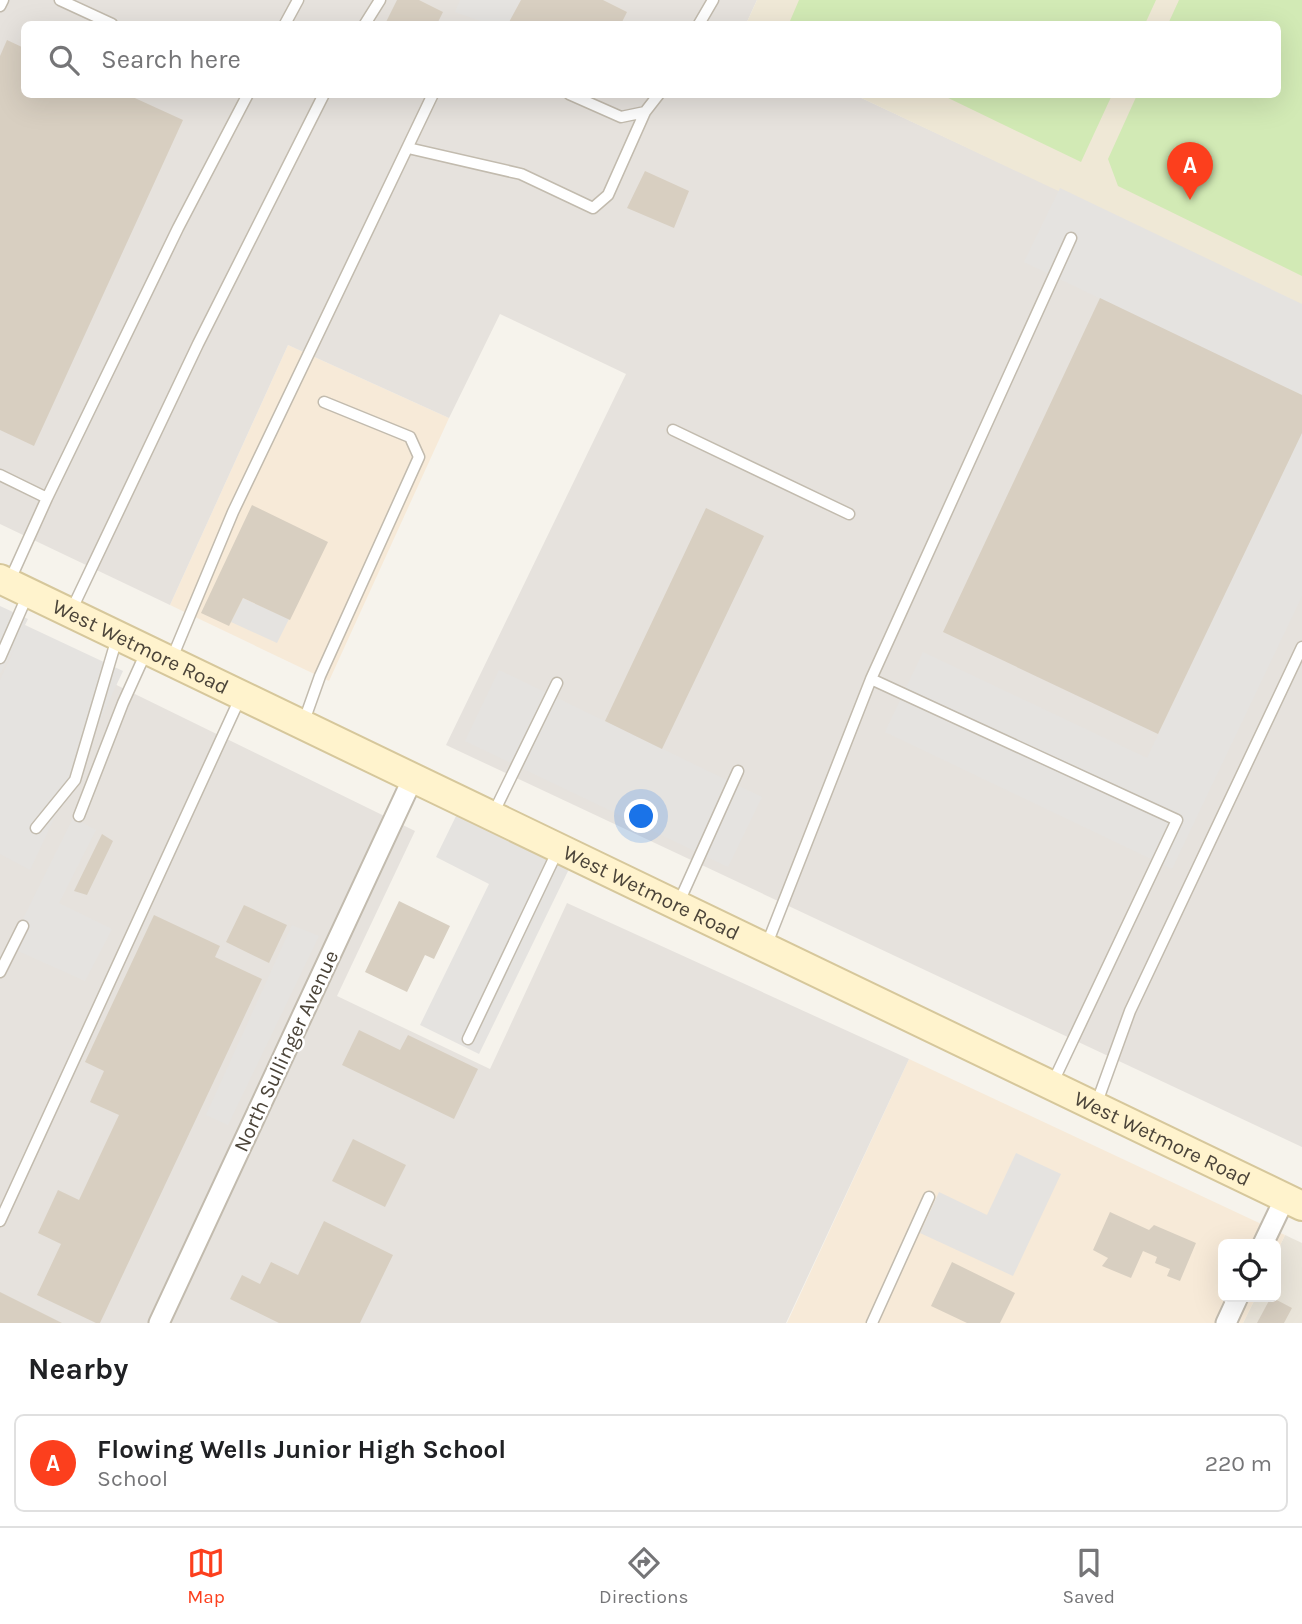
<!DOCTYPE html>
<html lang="en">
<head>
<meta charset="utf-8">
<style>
	:root { --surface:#fff; --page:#f6f6f6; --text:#202124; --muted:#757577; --line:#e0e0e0; --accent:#fc3f1d }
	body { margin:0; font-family:Karla,sans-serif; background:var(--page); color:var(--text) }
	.controls { position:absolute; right:21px; bottom:21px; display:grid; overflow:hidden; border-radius:10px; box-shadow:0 7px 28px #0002 }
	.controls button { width:63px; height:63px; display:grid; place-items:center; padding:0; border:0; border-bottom:2px solid var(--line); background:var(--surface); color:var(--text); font:35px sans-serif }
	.you { position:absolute; left:642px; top:817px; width:24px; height:24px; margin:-18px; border:5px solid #fff; border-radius:50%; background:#1a73e8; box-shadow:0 0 0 10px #1a73e833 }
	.badge { display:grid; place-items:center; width:46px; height:46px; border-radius:50%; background:var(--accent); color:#fff; font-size:23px; font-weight:700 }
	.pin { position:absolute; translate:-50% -58px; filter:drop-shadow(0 2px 4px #0008) }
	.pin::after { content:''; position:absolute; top:37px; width:24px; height:21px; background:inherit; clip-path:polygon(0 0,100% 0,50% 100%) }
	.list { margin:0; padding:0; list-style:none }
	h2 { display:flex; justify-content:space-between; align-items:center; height:91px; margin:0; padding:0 28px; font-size:30px }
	h2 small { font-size:23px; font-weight:400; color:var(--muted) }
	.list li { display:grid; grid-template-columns:46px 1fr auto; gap:21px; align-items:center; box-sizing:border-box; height:98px; margin:0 14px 14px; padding:0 14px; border:2px solid var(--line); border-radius:10px }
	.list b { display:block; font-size:26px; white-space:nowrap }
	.list p { margin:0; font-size:23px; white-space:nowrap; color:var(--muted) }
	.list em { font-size:23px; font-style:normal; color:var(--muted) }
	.icon { flex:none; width:38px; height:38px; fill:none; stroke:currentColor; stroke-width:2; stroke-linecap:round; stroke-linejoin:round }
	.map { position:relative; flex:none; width:1302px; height:1323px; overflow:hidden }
	.search { position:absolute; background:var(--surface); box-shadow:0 7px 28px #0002; left:21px; right:21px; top:21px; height:77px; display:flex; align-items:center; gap:18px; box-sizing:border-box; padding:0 24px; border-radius:10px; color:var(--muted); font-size:26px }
	.sheet { height:203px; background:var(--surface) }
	nav { display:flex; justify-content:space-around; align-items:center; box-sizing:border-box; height:98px; border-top:2px solid var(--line); background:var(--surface); font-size:19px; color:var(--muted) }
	nav a { display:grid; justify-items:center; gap:4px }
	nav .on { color:var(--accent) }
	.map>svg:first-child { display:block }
	.residential { fill:#eae5da }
	.commercial { fill:#f7ead8 }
	.industrial { fill:#e6e2dd }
	.education { fill:#efe8d6 }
	.green { fill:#d2eab5 }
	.parking { fill:#e5e3e0 }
	.building { fill:#d8cfc1 }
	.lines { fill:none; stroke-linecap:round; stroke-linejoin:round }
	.lane-casing { stroke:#c2bbae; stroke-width:13 }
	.street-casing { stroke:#c2bbae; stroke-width:23 }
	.secondary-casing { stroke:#d6c79b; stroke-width:32 }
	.lane { stroke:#fff; stroke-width:10 }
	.street { stroke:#fff; stroke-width:19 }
	.secondary { stroke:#fff3cd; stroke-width:28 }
	.labels { text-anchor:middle; stroke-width:5; stroke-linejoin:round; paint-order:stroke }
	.street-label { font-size:21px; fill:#4b4439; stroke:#fff }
</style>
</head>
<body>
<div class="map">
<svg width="1302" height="1323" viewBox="0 0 1302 1323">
	<rect width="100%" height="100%" fill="#f6f3ec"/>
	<!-- residential -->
	<path class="residential" d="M 1285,1235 L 1302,1243 L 1302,1323 L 1243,1323 L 1256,1297 L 1276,1297 L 1276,1254 Z"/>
	<!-- commercial -->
	<path class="commercial" d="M 288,345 L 449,418 L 329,681 L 170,605 Z
		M 909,1059 L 1285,1235 L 1276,1254 L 1276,1244 L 1223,1244 L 1223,1297 L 1256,1297 L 1243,1323 L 787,1323 Z"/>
	<!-- industrial -->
	<path class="industrial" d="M 0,0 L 757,0 L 746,24 L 24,24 L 24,94 L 855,95 L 1302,304 L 1302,1147 L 446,745 L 626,374 L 500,314 L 449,418 L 288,345 L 170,605 L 0,524 Z
		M 0,628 L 415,831 L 337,996 L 490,1069 L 567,903 L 909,1059 L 786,1323 L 0,1323 Z"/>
	<!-- education -->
	<path class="education" d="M 757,0 L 1302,0 L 1302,306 L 855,95 L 1278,94 L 1278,24 L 746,24 Z"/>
	<!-- green -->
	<path class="green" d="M 799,0 L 1156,0 L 1145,24 L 798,24 L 790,21 Z
		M 1179,0 L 1302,0 L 1302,276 L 1118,186 L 1108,159 L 1137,95 L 1278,94 L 1278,24 L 1168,24 Z
		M 942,95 L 1112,95 L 1081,162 Z"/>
	<!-- parking -->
	<path class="parking" d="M 460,0 L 521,0 L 508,24 L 489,24 L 455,12 Z
		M 1060,188 L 1302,304 L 1302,395 L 1024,262 Z
		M 1302,433 L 1302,596 L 1172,869 L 885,732 L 923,652 L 1147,758 Z
		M 243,598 L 289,619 L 277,643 L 231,622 Z
		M 0,606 L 28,619 L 25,625 L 123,671 L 30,870 L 0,854 L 0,680 L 15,648 L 0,674 Z
		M 499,670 L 762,797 L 728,867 L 465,741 Z
		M 457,814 L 569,869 L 479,1054 L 420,1025 L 489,884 L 436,857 Z
		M 73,818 L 96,830 L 59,903 L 112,929 L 85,981 L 9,947 Z
		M 292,925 L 319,936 L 228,1125 L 206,1115 Z
		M 1016,1153 L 1061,1174 L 1013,1276 L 920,1233 L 939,1192 L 987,1215 Z"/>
	<!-- building -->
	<path class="building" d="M 397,0 L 419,0 L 443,12 L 437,24 L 385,24 Z
		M 521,0 L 603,0 L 627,12 L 621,24 L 508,24 Z
		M 7,40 L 24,48 L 24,94 L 126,94 L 183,120 L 34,446 L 0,430 L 0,56 Z
		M 645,171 L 689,191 L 674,228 L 627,208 Z
		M 1100,298 L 1302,395 L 1302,433 L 1158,734 L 943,632 Z
		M 252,505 L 328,542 L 290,620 L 243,598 L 229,626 L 201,613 Z
		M 706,508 L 764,536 L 662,749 L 605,721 Z
		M 102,834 L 113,841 L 87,895 L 74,891 Z
		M 399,901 L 450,926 L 434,959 L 425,955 L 407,992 L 365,972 Z
		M 244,905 L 287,925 L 269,963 L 226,942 Z
		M 154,915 L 220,946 L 215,957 L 262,979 L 100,1323 L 96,1323 L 37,1295 L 61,1244 L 38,1233 L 58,1190 L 79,1200 L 119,1115 L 90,1102 L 104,1071 L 85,1062 Z
		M 359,1030 L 400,1050 L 408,1035 L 478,1069 L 454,1119 L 342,1065 Z
		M 353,1139 L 406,1165 L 385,1207 L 332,1181 Z
		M 1110,1212 L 1149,1230 L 1154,1225 L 1196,1243 L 1180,1281 L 1167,1276 L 1170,1269 L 1155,1263 L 1157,1257 L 1143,1251 L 1131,1278 L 1102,1266 L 1108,1258 L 1093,1250 Z
		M 324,1221 L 393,1255 L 360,1323 L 279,1323 L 230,1299 L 242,1275 L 260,1284 L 271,1262 L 298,1275 Z
		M 952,1262 L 1015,1293 L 1000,1323 L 967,1323 L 931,1306 Z
		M 0,1292 L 62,1323 L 0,1323 Z
		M 1271,1297 L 1292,1308 L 1284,1323 L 1257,1323 Z"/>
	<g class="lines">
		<defs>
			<path id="lane" d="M 60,0 L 112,24
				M 0,6 L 3,0
				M 285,24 L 298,0
				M 365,24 L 380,0
				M 699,24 L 713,0
				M 569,94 L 621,117 L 645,112 L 659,94
				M 408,148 L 521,174 L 593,208 L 608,195 L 645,112
				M 673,430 L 849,514
				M 0,475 L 47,498 L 10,580
				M 47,498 L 178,228 L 248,94
				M 72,609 L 198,344 L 324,94
				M 0,658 L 28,594
				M 172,658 L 233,512 L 433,94
				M 871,679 L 1177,820 L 1053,1082
				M 304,721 L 320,676 L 419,457 L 410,437 L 324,402
				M 493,814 L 557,683
				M 79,816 L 123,703 L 147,650
				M 36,828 L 75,780 L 117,638
				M 679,902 L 738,771
				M 767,944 L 871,679 L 1071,238
				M 0,972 L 23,926
				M 468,1039 L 558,850
				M 1096,1105 L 1130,1011 L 1302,647
				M 0,1221 L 241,696
				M 872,1323 L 929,1197"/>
			<path id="street" d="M 1263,1244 L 1285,1198
				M 159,1323 L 413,778
				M 1226,1323 L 1238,1297"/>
			<g id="secondary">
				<path id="s1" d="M 0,579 L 1302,1206"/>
			</g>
		</defs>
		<!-- lane casing -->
		<use href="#lane" class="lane-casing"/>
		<!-- street casing -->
		<use href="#street" class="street-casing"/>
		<!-- secondary casing -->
		<use href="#secondary" class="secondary-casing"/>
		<!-- lane -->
		<use href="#lane" class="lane"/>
		<!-- street -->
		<use href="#street" class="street"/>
		<!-- secondary -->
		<use href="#secondary" class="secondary"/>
	</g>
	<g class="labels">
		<!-- street labels -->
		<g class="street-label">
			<text dy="7" stroke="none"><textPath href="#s1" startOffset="156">West Wetmore Road</textPath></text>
			<text dy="7" stroke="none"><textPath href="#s1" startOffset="723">West Wetmore Road</textPath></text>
			<text transform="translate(286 1051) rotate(-65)" y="7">North Sullinger Avenue</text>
			<text dy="7" stroke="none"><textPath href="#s1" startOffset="1290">West Wetmore Road</textPath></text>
		</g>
	</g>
</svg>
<div class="controls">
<button><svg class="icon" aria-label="locate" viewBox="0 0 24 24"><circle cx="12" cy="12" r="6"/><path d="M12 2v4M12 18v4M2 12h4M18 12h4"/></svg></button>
</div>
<div class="you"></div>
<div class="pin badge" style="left:1190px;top:200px">A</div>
<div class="search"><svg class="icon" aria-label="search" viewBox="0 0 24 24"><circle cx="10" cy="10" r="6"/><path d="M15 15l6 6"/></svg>Search here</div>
</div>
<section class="sheet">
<h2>Nearby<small></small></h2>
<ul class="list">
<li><span class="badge">A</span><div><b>Flowing Wells Junior High School</b><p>School</p></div><em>220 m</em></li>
</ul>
</section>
<nav>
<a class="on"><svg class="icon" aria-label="map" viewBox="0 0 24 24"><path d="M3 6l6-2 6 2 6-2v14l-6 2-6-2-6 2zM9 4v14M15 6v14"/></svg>Map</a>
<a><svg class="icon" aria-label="directions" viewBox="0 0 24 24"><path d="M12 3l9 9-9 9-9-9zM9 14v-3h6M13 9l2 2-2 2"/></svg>Directions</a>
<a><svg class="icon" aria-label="saved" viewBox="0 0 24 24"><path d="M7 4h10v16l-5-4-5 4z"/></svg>Saved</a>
</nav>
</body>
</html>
